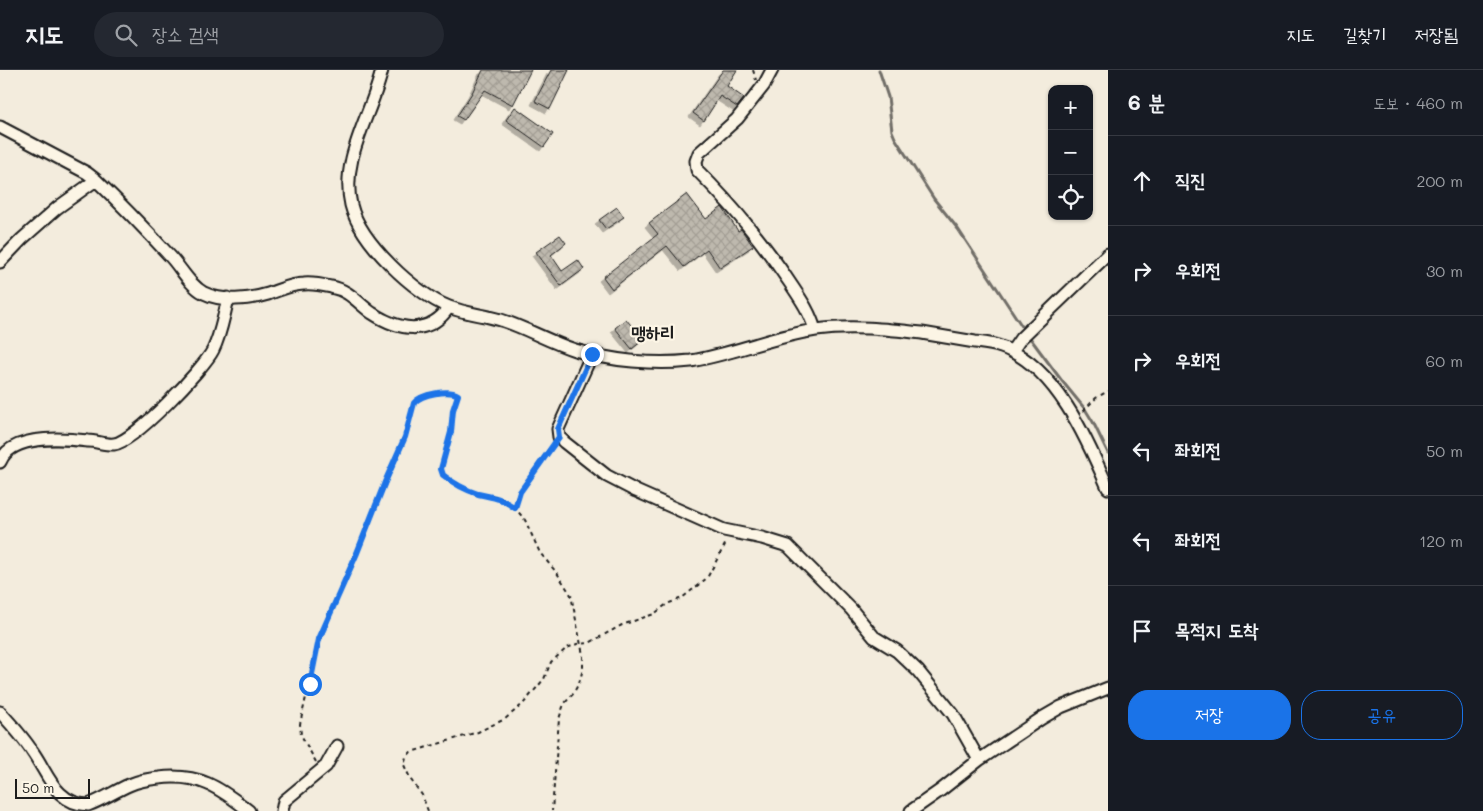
<!DOCTYPE html>
<html lang="ko">
<head>
<meta charset="utf-8">
<style>
	:root { --surface:#171b24; --page:#242831; --text:#f1f3f6; --muted:#9ea1a6; --line:#363941; --accent:#1a73e8 }
	body { margin:0; font-family:Mali,"Poor Story",sans-serif; background:var(--page); color:var(--text) }
	.controls { position:absolute; right:15px; top:15px; display:grid; overflow:hidden; border-radius:10px; box-shadow:0 1px 4px #0004 }
	.controls button { width:45px; height:45px; display:grid; place-items:center; padding:0; border:0; border-bottom:1px solid var(--line); background:var(--surface); color:var(--text); font:25px sans-serif }
	.scale { position:absolute; left:15px; bottom:12px; width:75px; box-sizing:border-box; padding-left:5px; border:2px solid #1c1c1c; border-top:0; font-size:14px; line-height:18px; white-space:nowrap; color:#1c1c1c; -webkit-text-stroke:4px #fcf5e5; paint-order:stroke }
	.stop { position:absolute; width:15px; height:15px; margin:-11px; border:4px solid #1a73e8; border-radius:50%; background:#fff }
	.stop.end { background:#1a73e8; border-color:#fff; box-shadow:0 1px 5px #0008 }
	.list { margin:0; padding:0; list-style:none }
	h2 { display:flex; justify-content:space-between; align-items:center; height:65px; margin:0; padding:0 20px; font-size:21px }
	h2 small { font-size:16px; font-weight:400; color:var(--muted) }
	.list li { display:grid; grid-template-columns:32px 1fr auto; gap:15px; align-items:center; box-sizing:border-box; height:90px; padding:0 20px; border-top:1px solid var(--line) }
	.list b { display:block; font-size:19px; white-space:nowrap }
	.list em { font-size:16px; font-style:normal; color:var(--muted) }
	.actions { display:flex; gap:10px; padding:15px 20px }
	.actions a { flex:1; padding:11px 0; border:1px solid var(--accent); border-radius:20px; text-align:center; font-size:18px; color:var(--accent) }
	.actions .main { background:var(--accent); color:#fff }
	.icon { flex:none; width:28px; height:28px; fill:none; stroke:currentColor; stroke-width:2; stroke-linecap:round; stroke-linejoin:round }
	.map { position:relative; flex:none; width:1108px; height:741px; overflow:hidden }
	header { display:flex; align-items:center; gap:30px; box-sizing:border-box; height:70px; padding:0 25px; background:var(--surface); border-bottom:1px solid var(--line) }
	header strong { font-size:24px }
	nav { display:flex; gap:28px; margin-inline-start:auto; font-size:18px }
	.search { width:350px; height:45px; background:var(--page); display:flex; align-items:center; gap:12px; box-sizing:border-box; padding:0 18px; border-radius:28px; color:var(--muted); font-size:19px }
	main { display:flex }
	aside { flex:1; background:var(--surface) }
	.map>svg:first-child { display:block }
	.lines { fill:none; stroke-linecap:round; stroke-linejoin:round }
	.stream { stroke:#716e68; stroke-width:3 }
	.building { fill:url(#building-cross-hatch); stroke:#1c1c1c; filter:url(#shadow) }
	.minor-casing { stroke:#1c1c1c; stroke-width:15 }
	.path { stroke:#1c1c1c; stroke-width:2; stroke-dasharray:4 4; stroke-linecap:butt }
	.minor { stroke:#fcf5e5; stroke-width:11 }
	.route { stroke:#1a73e8; stroke-width:6 }
	.labels { text-anchor:middle; stroke-width:4.5; stroke-linejoin:round; paint-order:stroke }
	.quarter-label { font-size:18px; font-weight:bold; fill:#1c1c1c; stroke:#fcf5e5 }
</style>
</head>
<body>
<header>
<strong>지도</strong>
<div class="search"><svg class="icon" aria-label="search" viewBox="0 0 24 24"><circle cx="10" cy="10" r="6"/><path d="M15 15l6 6"/></svg>장소 검색</div>
<nav><a>지도</a><a>길찾기</a><a>저장됨</a></nav>
</header>
<main>
<div class="map">
<svg width="1108" height="741" viewBox="0 0 1108 741">
	<defs>
		<pattern id="building-cross-hatch" width="8" height="8" patternUnits="userSpaceOnUse" patternTransform="scale(1.25)"><rect width="8" height="8" fill="#beb9ae"/><path d="M0 0l8 8M0 8l8-8" fill="none" stroke="#a39e95"/></pattern>
		<filter id="shadow"><feDropShadow dx="-4" dy="4" stdDeviation="0" flood-color="#0004"/></filter>
	</defs>
	<rect width="100%" height="100%" fill="#f3ecdd"/>
	<filter id="ink" filterUnits="userSpaceOnUse"><feTurbulence type="fractalNoise" baseFrequency=".02" numOctaves="2"/><feDisplacementMap in="SourceGraphic" scale="10" xChannelSelector="R" yChannelSelector="G"/><feConvolveMatrix kernelMatrix="1 2 1 2 8 2 1 2 1" color-interpolation-filters="sRGB"/></filter>
	<g filter="url(#ink)">
		<g class="lines">
			<!-- stream -->
			<path class="stream" d="M 879,0 L 888,27 L 892,61 L 895,68 L 934,129 L 958,159 L 1023,258
				M 1030,268 L 1062,311 L 1085,339 L 1093,352 L 1108,383"/>
		</g>
		<!-- building -->
		<path class="building" d="M 483,0 L 531,0 L 513,35 L 485,20 L 464,50 L 457,46 L 472,23 Z
			M 551,0 L 569,0 L 550,39 L 535,31 Z
			M 723,0 L 737,0 L 727,16 L 744,28 L 737,37 L 720,26 L 704,51 L 693,43 Z
			M 515,37 L 553,64 L 544,77 L 506,50 Z
			M 687,124 L 706,149 L 722,137 L 738,161 L 741,159 L 753,176 L 720,198 L 707,179 L 684,197 L 667,176 L 612,219 L 603,207 L 658,164 L 649,153 Z
			M 617,137 L 624,147 L 606,159 L 599,150 Z
			M 560,165 L 566,173 L 551,185 L 562,201 L 578,190 L 584,199 L 561,216 L 536,182 Z
			M 626,249 L 643,270 L 632,279 L 615,258 Z"/>
		<g class="lines">
			<defs>
				<path id="minor" d="M 382,0 C 372,44 340,88 351,135 C 360,172 415,224 449,237 C 467,244 486,245 504,251 C 528,259 550,272 575,280 C 611,291 654,295 691,291 C 733,284 774,266 816,260 C 852,255 887,259 922,263 C 940,266 957,269 975,272 C 983,273 993,274 1001,277 C 1055,295 1087,369 1108,418
					M 772,0 L 764,15 L 737,49 L 699,83 L 696,91 L 697,100 C 731,134 763,172 790,213 C 800,228 810,242 815,260
					M 0,57 L 87,103 L 96,110 C 121,134 145,159 168,184 C 180,196 189,215 204,223 C 222,232 249,230 268,224 C 280,220 291,214 304,214 C 313,213 322,215 331,217 C 349,220 358,233 372,243 C 398,260 429,267 449,237
					M 0,192 L 22,169 L 57,138 L 96,110
					M 1012,281 L 1021,268 L 1108,184
					M 592,284 L 558,359 L 559,367 L 564,372 L 607,406 L 636,421 L 724,460 L 762,468 L 788,476 L 851,539 L 874,567 L 897,581 L 918,601 L 953,644 L 979,690
					M 0,392 C 11,364 63,368 88,371 C 96,371 106,375 114,374 C 134,372 204,298 213,280 C 221,264 224,245 228,228
					M 0,642 C 11,654 23,667 32,681 C 48,703 55,734 88,735 C 102,730 115,721 129,715 C 138,711 149,709 159,708 C 198,703 219,717 249,741
					M 282,741 L 284,731 L 326,696 L 337,676
					M 911,741 L 941,720 L 979,690 L 1042,648 L 1061,637 L 1108,618"/>
			</defs>
			<!-- minor casing -->
			<use href="#minor" class="minor-casing"/>
			<!-- path -->
			<path class="path" d="M 753,0 L 756,10
				M 1083,341 L 1096,328 L 1108,321
				M 515,438 L 520,422 L 552,376
				M 316,692 L 301,665 L 300,654 L 319,569 L 357,483 L 385,413 L 405,367 L 414,333 C 423,322 442,323 455,323 L 458,325 L 453,340 L 451,362 L 441,399 L 443,405 L 465,419 L 478,424 L 498,427 L 515,438 L 525,450 L 540,483 L 557,503 L 571,525 L 583,585 L 583,599 L 579,613 L 573,624 L 564,634 L 559,649 L 552,741
				M 428,741 L 422,725 L 411,710 L 404,695 L 406,687 L 411,682 L 478,662 L 505,649 L 523,634 L 544,609 L 551,592 L 560,584 L 567,578 L 577,574 L 589,573 L 622,555 L 654,544 L 667,534 L 682,528 L 707,508 L 727,471"/>
			<!-- minor -->
			<use href="#minor" class="minor"/>
		</g>
	</g>
	<g class="lines" filter="url(#ink)">
		<!-- route -->
		<path class="route" d="M 310,614 L 319,569 L 357,483 L 385,412 L 405,367 L 414,333 C 421,324 449,319 458,325 L 453,340 L 451,362 L 441,399 L 443,405 C 453,413 466,420 478,424 C 496,428 499,427 515,438 L 520,422 L 559,367 L 558,359 L 592,284"/>
	</g>
	<g class="labels">
		<!-- quarter labels -->
		<g class="quarter-label">
			<text x="653" y="269">맹하리</text>
		</g>
	</g>
</svg>
<div class="controls">
<button>+</button>
<button>−</button>
<button><svg class="icon" aria-label="locate" viewBox="0 0 24 24"><circle cx="12" cy="12" r="6"/><path d="M12 2v4M12 18v4M2 12h4M18 12h4"/></svg></button>
</div>
<div class="scale">50 m</div>
<div class="stop" style="left:310px;top:614px"></div>
<div class="stop end" style="left:592px;top:284px"></div>
</div>
<aside>
<h2>6 분<small>도보 · 460 m</small></h2>
<ul class="list">
<li><svg class="icon" aria-label="ahead" viewBox="0 0 24 24"><path d="M12 20V5M6 11l6-6 6 6"/></svg><div><b>직진</b></div><em>200 m</em></li>
<li><svg class="icon" aria-label="right" viewBox="0 0 24 24"><path d="M7 20v-9h11M14 6l5 5-5 5"/></svg><div><b>우회전</b></div><em>30 m</em></li>
<li><svg class="icon" aria-label="right" viewBox="0 0 24 24"><path d="M7 20v-9h11M14 6l5 5-5 5"/></svg><div><b>우회전</b></div><em>60 m</em></li>
<li><svg class="icon" aria-label="left" viewBox="0 0 24 24"><path d="M17 20v-9H6M10 6l-5 5 5 5"/></svg><div><b>좌회전</b></div><em>50 m</em></li>
<li><svg class="icon" aria-label="left" viewBox="0 0 24 24"><path d="M17 20v-9H6M10 6l-5 5 5 5"/></svg><div><b>좌회전</b></div><em>120 m</em></li>
<li><svg class="icon" aria-label="arrive" viewBox="0 0 24 24"><path d="M6 21V4h12l-3 4 3 4H6"/></svg><div><b>목적지 도착</b></div></li>
</ul>
<div class="actions"><a class="main">저장</a><a>공유</a></div>
</aside>
</main>
</body>
</html>
